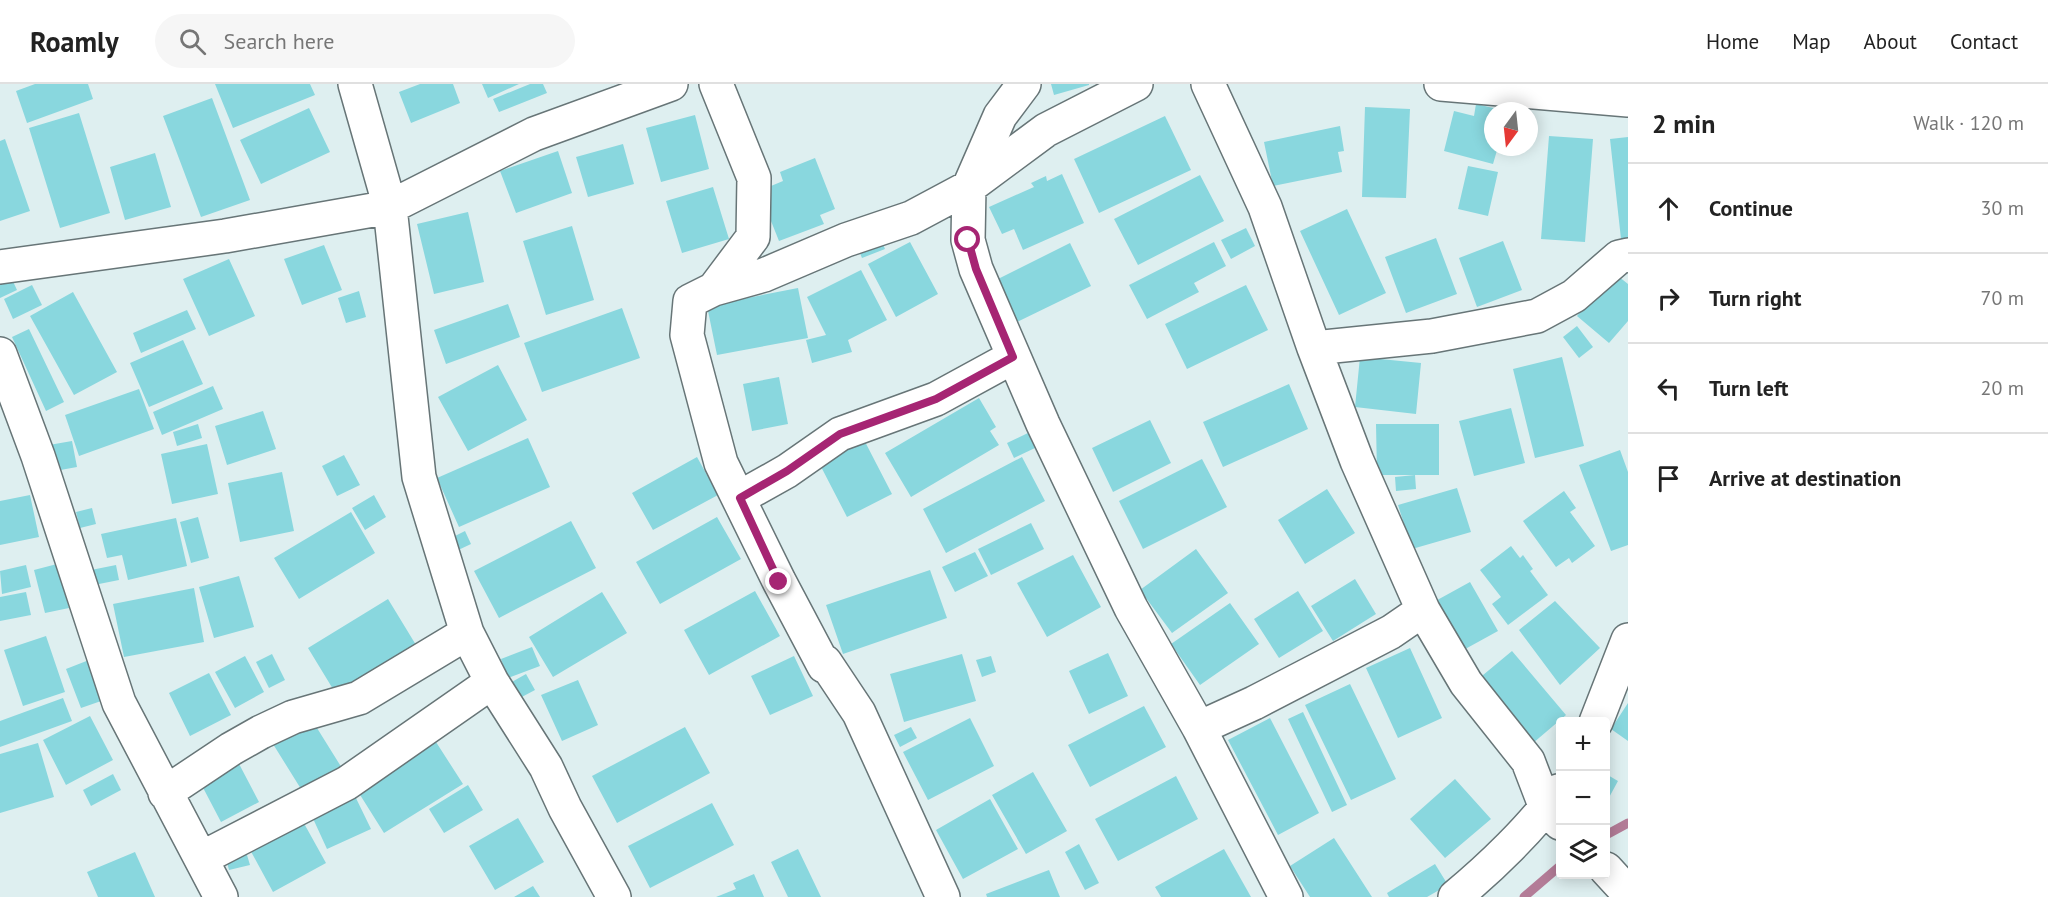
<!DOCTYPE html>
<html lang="en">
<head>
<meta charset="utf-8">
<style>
	:root { --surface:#fff; --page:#f6f6f6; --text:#222; --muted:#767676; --line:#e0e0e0 }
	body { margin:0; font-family:"PT Sans",sans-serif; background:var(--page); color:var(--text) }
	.controls { position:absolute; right:18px; bottom:18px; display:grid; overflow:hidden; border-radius:6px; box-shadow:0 3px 15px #0003 }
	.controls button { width:54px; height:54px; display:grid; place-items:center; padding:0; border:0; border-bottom:2px solid var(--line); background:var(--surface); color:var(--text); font:30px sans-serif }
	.compass { position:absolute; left:1484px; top:18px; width:54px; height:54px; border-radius:50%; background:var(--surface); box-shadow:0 3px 15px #0003; rotate:195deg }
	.stop { position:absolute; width:18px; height:18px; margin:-14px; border:4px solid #a62573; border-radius:50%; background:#fff }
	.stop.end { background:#a62573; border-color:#fff; box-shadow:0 2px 6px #0008 }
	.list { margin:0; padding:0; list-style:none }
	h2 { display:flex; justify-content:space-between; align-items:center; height:78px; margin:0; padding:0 24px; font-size:26px }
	h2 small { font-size:20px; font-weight:400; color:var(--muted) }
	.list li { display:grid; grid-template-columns:39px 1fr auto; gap:18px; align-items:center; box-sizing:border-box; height:90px; padding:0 24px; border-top:2px solid var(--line) }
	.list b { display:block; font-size:22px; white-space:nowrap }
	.list em { font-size:20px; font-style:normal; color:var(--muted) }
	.icon { flex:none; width:33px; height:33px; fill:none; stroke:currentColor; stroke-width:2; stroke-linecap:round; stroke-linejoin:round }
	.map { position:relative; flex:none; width:1628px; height:813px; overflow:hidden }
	header { display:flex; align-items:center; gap:36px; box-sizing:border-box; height:84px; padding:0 30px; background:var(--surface); border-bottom:2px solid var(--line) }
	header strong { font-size:28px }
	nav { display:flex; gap:33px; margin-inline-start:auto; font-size:21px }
	.search { width:420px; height:54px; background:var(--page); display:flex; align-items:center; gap:15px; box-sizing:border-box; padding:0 21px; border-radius:33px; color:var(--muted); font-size:22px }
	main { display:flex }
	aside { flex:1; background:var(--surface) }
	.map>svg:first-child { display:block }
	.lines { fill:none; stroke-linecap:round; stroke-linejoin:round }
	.stream { stroke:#b37c97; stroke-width:9 }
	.building { fill:#89d7de }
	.minor-casing { stroke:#677577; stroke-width:36 }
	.minor { stroke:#fff; stroke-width:33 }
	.route { stroke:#a62573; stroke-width:8 }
</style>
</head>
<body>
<header>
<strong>Roamly</strong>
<div class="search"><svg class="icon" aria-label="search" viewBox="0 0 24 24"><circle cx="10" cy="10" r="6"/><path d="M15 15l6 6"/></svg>Search here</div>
<nav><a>Home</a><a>Map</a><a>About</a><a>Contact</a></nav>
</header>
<main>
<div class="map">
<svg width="1628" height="813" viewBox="0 0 1628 813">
	<rect width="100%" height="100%" fill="#deeff0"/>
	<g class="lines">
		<!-- stream -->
		<path class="stream" d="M 1606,751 L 1628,739
			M 1524,813 L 1560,782"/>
	</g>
	<!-- building -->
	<path class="building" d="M 35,0 L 88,0 L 93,15 L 27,39 L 16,7 Z
		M 215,0 L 310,0 L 315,11 L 233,44 Z
		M 420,0 L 453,0 L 460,19 L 411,39 L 399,8 Z
		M 482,0 L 519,0 L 488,14 Z
		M 530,0 L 543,0 L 547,9 L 499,28 L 493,15 Z
		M 1051,0 L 1089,0 L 1089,1 L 1054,11 Z
		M 212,14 L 250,116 L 201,133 L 163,32 Z
		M 1476,20 L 1502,26 L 1493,27 L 1493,63 L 1498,63 L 1493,80 L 1444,67 L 1454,27 L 1474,32 Z
		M 1365,23 L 1410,25 L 1406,114 L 1362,113 Z
		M 309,24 L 330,68 L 261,100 L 240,56 Z
		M 79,29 L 110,129 L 60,144 L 29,44 Z
		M 695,31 L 709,85 L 661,98 L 646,44 Z
		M 1165,32 L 1191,86 L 1099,129 L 1074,75 Z
		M 1340,42 L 1344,67 L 1338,68 L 1342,88 L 1273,102 L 1264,58 Z
		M 1549,52 L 1593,55 L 1585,158 L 1541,155 Z
		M 1628,53 L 1628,155 L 1621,155 L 1610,55 Z
		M 5,55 L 30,127 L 0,137 L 0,57 Z
		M 623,60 L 634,100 L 588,113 L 576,73 Z
		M 558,67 L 572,109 L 516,129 L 500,87 Z
		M 155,69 L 171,123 L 125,136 L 110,83 Z
		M 815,74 L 835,125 L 820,131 L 824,140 L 779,157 L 759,107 L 783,97 L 780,88 Z
		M 1468,82 L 1498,88 L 1488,132 L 1458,125 Z
		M 1062,90 L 1084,139 L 1023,166 L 1014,145 L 1002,150 L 989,123 L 1034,103 L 1031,99 L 1046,92 L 1047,97 Z
		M 1200,91 L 1224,137 L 1138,181 L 1114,135 Z
		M 713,103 L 729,155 L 682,169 L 666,117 Z
		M 1347,125 L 1386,209 L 1339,231 L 1300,147 Z
		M 468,128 L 484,198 L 434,210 L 417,140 Z
		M 572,142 L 594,216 L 546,231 L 523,157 Z
		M 1246,144 L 1255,162 L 1231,175 L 1221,156 Z
		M 880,153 L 885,165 L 862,174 L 857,162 Z
		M 1436,154 L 1457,210 L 1406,229 L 1385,173 Z
		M 1503,157 L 1522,206 L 1477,223 L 1459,174 Z
		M 910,158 L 938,210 L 896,233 L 868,180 Z
		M 1214,158 L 1226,182 L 1194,199 L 1199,208 L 1147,235 L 1129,201 Z
		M 1070,159 L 1091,202 L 1017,238 L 996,196 Z
		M 324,161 L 342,206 L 302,221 L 284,175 Z
		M 229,175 L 255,232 L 209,252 L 183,195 Z
		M 861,186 L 887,236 L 848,256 L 852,268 L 812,279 L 806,256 L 826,251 L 807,213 Z
		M 1613,188 L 1628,200 L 1628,237 L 1609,259 L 1577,232 Z
		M 10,191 L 17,206 L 0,214 L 0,195 Z
		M 32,201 L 42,221 L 13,235 L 4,215 Z
		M 1246,201 L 1268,246 L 1187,285 L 1165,240 Z
		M 798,204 L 808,254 L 717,271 L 707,222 Z
		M 359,207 L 366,233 L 346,239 L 338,214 Z
		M 73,208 L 117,288 L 74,311 L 30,232 Z
		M 508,220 L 520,253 L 446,280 L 434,246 Z
		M 622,224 L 640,274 L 542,308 L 524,259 Z
		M 187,226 L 196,245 L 141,269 L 133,249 Z
		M 1577,242 L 1593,263 L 1579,274 L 1563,253 Z
		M 29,245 L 64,318 L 46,327 L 12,253 Z
		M 183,256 L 203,300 L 149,323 L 130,279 Z
		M 1360,273 L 1421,279 L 1416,330 L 1355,323 Z
		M 1562,273 L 1584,362 L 1535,374 L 1513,285 Z
		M 498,281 L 527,336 L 468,367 L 438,313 Z
		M 779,293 L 788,340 L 752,347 L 743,300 Z
		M 1289,300 L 1308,345 L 1223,383 L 1203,338 Z
		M 213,302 L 223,325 L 162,351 L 153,328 Z
		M 139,305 L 154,345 L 79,372 L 65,331 Z
		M 979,314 L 996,343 L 990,347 L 999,361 L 911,413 L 885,369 Z
		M 1511,324 L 1525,379 L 1474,392 L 1459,337 Z
		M 263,327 L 276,365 L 227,381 L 215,342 Z
		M 1150,336 L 1171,379 L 1113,408 L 1092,364 Z
		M 198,340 L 202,354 L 177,362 L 173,348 Z
		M 1376,340 L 1439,340 L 1439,391 L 1377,391 Z
		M 1028,349 L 1035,364 L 1014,374 L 1007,359 Z
		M 861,350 L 892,410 L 847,433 L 816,373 Z
		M 528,354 L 550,403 L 459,443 L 437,394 Z
		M 72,357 L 77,383 L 55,387 L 49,361 Z
		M 207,360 L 218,410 L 172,420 L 161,370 Z
		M 1620,366 L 1628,388 L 1628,461 L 1611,467 L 1579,381 Z
		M 344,371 L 360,401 L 337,412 L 322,382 Z
		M 697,373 L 718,411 L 653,446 L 632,409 Z
		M 1022,373 L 1045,417 L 946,469 L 923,425 Z
		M 1202,375 L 1227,423 L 1143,465 L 1119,417 Z
		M 282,388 L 294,447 L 240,458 L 228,399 Z
		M 1415,391 L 1416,405 L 1396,407 L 1395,393 Z
		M 1457,404 L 1471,448 L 1412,465 L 1398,421 Z
		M 1327,405 L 1355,449 L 1305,480 L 1278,436 Z
		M 1564,407 L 1576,424 L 1570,428 L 1595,462 L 1572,479 L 1569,474 L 1556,483 L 1523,437 Z
		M 30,411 L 39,453 L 0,461 L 0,417 Z
		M 374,411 L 386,433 L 365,446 L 352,424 Z
		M 92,424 L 96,440 L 80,444 L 76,428 Z
		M 351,428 L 375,469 L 299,515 L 274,474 Z
		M 198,433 L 209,474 L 191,479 L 180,438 Z
		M 717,433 L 741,475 L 660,520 L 636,478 Z
		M 176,434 L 187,482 L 128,496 L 122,471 L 107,474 L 101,450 Z
		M 571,437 L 596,484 L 499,534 L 474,487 Z
		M 1031,439 L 1044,465 L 991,491 L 978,465 Z
		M 465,447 L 471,460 L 454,468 L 447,456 Z
		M 1511,462 L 1520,474 L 1523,471 L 1533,485 L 1530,487 L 1548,511 L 1508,541 L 1492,520 L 1501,513 L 1480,486 Z
		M 1196,465 L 1228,509 L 1172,549 L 1140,506 Z
		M 975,468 L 988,492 L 955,508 L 942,483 Z
		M 1073,471 L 1101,523 L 1047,553 L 1017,499 Z
		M 57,480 L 69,524 L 45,529 L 34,486 Z
		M 26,481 L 31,503 L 2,510 L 0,487 Z
		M 116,481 L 119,496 L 94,501 L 91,486 Z
		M 930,486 L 947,534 L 843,570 L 826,521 Z
		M 239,492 L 254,543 L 214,554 L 199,503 Z
		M 1355,495 L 1376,530 L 1333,557 L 1311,522 Z
		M 1470,498 L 1498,547 L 1458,569 L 1430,520 Z
		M 194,504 L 204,558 L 124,573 L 113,520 Z
		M 755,507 L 780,552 L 709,591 L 684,546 Z
		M 1298,507 L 1323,547 L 1279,574 L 1254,535 Z
		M 26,508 L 31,531 L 0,537 L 0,513 Z
		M 602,508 L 627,549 L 553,593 L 529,553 Z
		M 388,515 L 416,561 L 336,610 L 308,564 Z
		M 1555,517 L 1600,564 L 1560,601 L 1519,546 Z
		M 1230,519 L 1259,560 L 1200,601 L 1171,560 Z
		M 46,552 L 65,608 L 23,622 L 4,566 Z
		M 532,563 L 540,582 L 508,594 L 501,575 Z
		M 1410,564 L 1442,634 L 1398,654 L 1366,584 Z
		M 1512,567 L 1566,631 L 1526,665 L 1471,601 Z
		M 1108,569 L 1128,612 L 1089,630 L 1069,587 Z
		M 272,570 L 285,596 L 269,604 L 256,578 Z
		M 962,570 L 976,617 L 904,638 L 890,590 Z
		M 245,572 L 264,608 L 235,624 L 215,588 Z
		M 794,572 L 813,612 L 770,631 L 751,592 Z
		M 991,572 L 996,588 L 982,593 L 976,576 Z
		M 89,576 L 104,616 L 81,624 L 66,585 Z
		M 209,589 L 231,631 L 190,652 L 169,609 Z
		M 526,590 L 535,606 L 518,615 L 510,599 Z
		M 578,596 L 598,641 L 562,657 L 541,611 Z
		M 1350,600 L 1396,695 L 1351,716 L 1305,621 Z
		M 63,614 L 72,637 L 0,663 L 0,637 Z
		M 1628,619 L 1628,657 L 1611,645 Z
		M 1144,622 L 1166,663 L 1090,703 L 1068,661 Z
		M 1303,628 L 1347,721 L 1332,728 L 1288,635 Z
		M 90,632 L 113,676 L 66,701 L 43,656 Z
		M 970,634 L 994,682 L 928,716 L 903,668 Z
		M 1270,634 L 1319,729 L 1278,751 L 1228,656 Z
		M 312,636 L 345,689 L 306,713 L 273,660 Z
		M 685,643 L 710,689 L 617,739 L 592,692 Z
		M 911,643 L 917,654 L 900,663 L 894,651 Z
		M 436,658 L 463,700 L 384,749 L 357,706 Z
		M 38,659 L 54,713 L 0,729 L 0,670 Z
		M 237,676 L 259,718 L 221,738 L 199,696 Z
		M 1033,688 L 1067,747 L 1026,770 L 992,711 Z
		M 113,690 L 121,706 L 91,722 L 83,706 Z
		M 1606,690 L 1618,697 L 1606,719 Z
		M 1176,692 L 1198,735 L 1118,777 L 1095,735 Z
		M 1455,695 L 1491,735 L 1445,774 L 1410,735 Z
		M 468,701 L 483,726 L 444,749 L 429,725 Z
		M 353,708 L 371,745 L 327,765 L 310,728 Z
		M 990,715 L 1018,765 L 963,795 L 936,746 Z
		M 712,719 L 734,761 L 650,804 L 628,762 Z
		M 301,734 L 326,779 L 273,808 L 248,762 Z
		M 518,734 L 544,778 L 495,806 L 469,762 Z
		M 1334,754 L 1372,813 L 1310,813 L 1290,782 Z
		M 1079,760 L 1099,799 L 1085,806 L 1065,768 Z
		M 244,761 L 250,781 L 229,786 L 224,767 Z
		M 798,765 L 821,813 L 788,813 L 771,778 Z
		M 1224,765 L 1251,813 L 1161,813 L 1155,803 Z
		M 135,768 L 155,813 L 98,813 L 87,788 Z
		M 1435,780 L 1448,801 L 1427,813 L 1389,813 L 1387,809 Z
		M 1049,786 L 1060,813 L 987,813 L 986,810 Z
		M 754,790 L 764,813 L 716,813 L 736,805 L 733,799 Z
		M 533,802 L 540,813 L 514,813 Z"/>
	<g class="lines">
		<defs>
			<path id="minor" d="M 355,0 L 390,123 L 419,393 L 467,549 L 492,598 L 546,683 L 565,724 L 614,813
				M 1024,0 L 1000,32 L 969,103 L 968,156 L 976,185 L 1043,340 L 1131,524 L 1199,644 L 1286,813
				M 1208,0 L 1265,123 L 1314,264 L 1357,377 L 1423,526 L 1466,599 L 1528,677 L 1546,724 L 1560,739
				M 1441,0 L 1628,16
				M 0,183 L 225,152 L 390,123 L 534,50 L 671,0
				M 714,205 L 753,153 L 754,94 L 716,0
				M 1314,264 L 1432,252 L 1537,232 L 1574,212 L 1619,173 L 1628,171
				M 0,270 L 38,372 L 119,619 L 221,813
				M 739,414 L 787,387 L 840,350 L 936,315 L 1013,273
				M 1596,638 L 1628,556
				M 1199,644 L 1254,619 L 1391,548 L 1423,526
				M 165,709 L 231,665 L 261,648 L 293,633 L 359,614 L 467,549
				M 202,774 L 347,699 L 492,598
				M 1606,785 L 1628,809
				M 943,813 L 859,629 L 825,578 L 824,582 L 779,497 L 721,379 L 687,251 L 690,217 L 714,205 L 764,191 L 846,156 L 911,134 L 969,103 L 1046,46 L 1136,0
				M 1455,813 C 1489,785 1533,743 1558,707"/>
		</defs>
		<!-- minor casing -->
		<use href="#minor" class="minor-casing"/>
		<!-- minor -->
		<use href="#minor" class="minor"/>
	</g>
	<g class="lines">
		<!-- route -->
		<path class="route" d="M 779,498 L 740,414 L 787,387 L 840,350 L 936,315 L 1013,273 L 976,185 L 968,156"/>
	</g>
</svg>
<div class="controls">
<button>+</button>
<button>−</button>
<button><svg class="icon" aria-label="layers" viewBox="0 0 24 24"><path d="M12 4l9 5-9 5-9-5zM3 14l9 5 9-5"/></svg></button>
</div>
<svg class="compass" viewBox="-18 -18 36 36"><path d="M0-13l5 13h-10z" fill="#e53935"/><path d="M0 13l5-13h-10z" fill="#767676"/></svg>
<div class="stop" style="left:968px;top:156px"></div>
<div class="stop end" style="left:779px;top:498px"></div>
</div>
<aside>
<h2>2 min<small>Walk · 120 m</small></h2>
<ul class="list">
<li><svg class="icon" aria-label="ahead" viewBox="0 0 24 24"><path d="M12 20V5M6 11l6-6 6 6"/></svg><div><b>Continue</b></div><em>30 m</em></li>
<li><svg class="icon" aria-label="right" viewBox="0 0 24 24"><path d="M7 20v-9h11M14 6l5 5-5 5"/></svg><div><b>Turn right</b></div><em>70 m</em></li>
<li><svg class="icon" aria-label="left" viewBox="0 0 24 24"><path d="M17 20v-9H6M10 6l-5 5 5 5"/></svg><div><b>Turn left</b></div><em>20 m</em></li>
<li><svg class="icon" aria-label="arrive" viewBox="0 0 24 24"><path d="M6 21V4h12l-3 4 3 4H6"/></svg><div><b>Arrive at destination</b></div></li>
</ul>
</aside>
</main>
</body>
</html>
